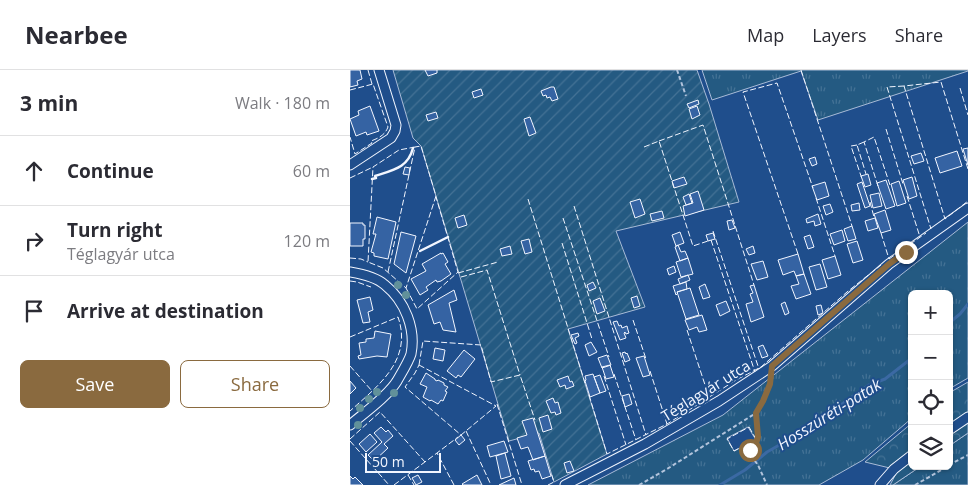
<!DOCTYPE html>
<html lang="en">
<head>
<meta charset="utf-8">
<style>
	:root { --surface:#fff; --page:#f2f2f3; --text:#2b2b33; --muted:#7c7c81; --line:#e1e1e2; --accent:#8a6a3f }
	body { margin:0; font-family:"Open Sans",sans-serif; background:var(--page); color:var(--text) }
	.controls { position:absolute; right:15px; bottom:15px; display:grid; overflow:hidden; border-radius:8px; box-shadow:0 1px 4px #0004 }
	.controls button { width:45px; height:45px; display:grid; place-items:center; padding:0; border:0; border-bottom:1px solid var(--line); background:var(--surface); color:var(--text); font:25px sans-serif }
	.scale { position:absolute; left:15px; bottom:12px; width:76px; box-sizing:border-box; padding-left:5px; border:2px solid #f2f6ff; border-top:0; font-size:14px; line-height:18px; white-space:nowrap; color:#f2f6ff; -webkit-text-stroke:4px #1f4e8c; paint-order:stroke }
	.stop { position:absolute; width:15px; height:15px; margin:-11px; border:4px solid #8a6a3f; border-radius:50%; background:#fff }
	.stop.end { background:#8a6a3f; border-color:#fff; box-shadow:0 1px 5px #0008 }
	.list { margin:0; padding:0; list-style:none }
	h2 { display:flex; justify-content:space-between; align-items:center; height:65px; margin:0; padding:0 20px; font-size:21px }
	h2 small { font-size:16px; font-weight:400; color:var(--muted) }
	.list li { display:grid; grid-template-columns:32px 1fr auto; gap:15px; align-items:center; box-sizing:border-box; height:70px; padding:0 20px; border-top:1px solid var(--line) }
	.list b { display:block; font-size:19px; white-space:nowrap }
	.list p { margin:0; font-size:16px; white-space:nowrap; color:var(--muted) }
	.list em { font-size:16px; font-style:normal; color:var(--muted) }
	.actions { display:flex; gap:10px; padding:15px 20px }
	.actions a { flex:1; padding:11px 0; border:1px solid var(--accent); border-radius:8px; text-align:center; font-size:18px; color:var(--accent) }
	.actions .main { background:var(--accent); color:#fff }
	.icon { flex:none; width:28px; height:28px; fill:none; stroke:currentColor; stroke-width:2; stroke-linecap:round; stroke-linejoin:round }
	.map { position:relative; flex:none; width:618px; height:415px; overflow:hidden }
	header { display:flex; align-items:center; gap:30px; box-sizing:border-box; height:70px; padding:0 25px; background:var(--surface); border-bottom:1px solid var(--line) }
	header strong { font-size:24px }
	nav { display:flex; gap:28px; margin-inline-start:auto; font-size:18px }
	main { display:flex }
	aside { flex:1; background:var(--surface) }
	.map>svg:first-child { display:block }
	.grass { fill:url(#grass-tufts); stroke:#a8bbd7; fill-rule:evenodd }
	.forest { fill:url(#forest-crowns); stroke:#a8bbd7 }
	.garden { fill:url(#garden-furrows); stroke:#a8bbd7 }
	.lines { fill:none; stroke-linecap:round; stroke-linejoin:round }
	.stream { stroke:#3b69a3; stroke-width:3 }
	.building { fill:#3563a3; stroke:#f2f6ff }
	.street-casing { stroke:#f2f6ff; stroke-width:11 }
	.path { stroke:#b3c4dc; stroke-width:2; stroke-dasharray:4 2.5; stroke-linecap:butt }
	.street { stroke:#1f4e8c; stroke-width:9 }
	.fence { stroke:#f2f6ff; stroke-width:1; stroke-dasharray:6 2.5; stroke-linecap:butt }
	.wall { stroke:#f2f6ff; stroke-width:2.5 }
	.tree { fill:#61919a }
	.route { stroke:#8a6a3f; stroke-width:6 }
	.labels { text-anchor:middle; stroke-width:4; stroke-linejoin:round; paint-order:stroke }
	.street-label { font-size:15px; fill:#f2f6ff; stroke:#1f4e8c }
	.water-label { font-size:16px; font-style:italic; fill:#f2f6ff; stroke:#1f4e8c }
</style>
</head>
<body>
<header>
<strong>Nearbee</strong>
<nav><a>Map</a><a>Layers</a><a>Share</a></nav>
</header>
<main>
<aside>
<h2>3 min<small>Walk · 180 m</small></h2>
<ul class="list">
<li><svg class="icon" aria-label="ahead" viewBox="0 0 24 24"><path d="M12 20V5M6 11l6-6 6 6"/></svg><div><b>Continue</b></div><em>60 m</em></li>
<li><svg class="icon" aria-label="right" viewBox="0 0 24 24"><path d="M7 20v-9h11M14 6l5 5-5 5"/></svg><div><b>Turn right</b><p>Téglagyár utca</p></div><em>120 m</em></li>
<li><svg class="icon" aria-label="arrive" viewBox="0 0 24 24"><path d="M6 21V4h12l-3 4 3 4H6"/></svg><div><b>Arrive at destination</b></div></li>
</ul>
<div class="actions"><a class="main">Save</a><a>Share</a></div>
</aside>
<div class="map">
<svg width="618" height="415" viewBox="0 0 618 415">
	<defs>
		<pattern id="grass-tufts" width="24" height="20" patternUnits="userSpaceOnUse" patternTransform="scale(1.25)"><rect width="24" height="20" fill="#245a82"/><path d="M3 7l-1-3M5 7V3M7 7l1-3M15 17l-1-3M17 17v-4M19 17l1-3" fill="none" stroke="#447295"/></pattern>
		<pattern id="forest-crowns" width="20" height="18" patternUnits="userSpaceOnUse" patternTransform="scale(1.25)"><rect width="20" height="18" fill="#245a82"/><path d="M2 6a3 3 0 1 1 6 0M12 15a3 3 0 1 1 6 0" fill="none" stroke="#447295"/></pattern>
		<pattern id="garden-furrows" width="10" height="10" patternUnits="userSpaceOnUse" patternTransform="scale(1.25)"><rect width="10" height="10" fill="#245a82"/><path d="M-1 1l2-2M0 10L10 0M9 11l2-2" fill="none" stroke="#447295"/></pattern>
	</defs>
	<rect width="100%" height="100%" fill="#1f4e8c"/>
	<!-- grass -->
	<path class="grass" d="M 352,0 L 618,0 L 618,1 L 468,50 L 451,1 L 362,30 Z
		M 618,152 L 618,308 L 599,319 L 599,224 L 562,224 L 562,348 L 513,390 L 469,415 L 238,415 L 373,345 ZM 398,357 L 406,370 L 384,381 L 377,368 Z
		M 618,363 L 618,415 L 543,415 L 571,396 L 599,396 L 599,376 Z"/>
	<!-- forest -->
	<path class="forest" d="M 618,312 L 618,363 L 599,376 L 599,323 Z
		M 562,353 L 562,396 L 571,396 L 543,415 L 540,415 L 548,400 L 515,392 Z"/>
	<!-- garden -->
	<path class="garden" d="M 43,0 L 347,0 L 359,34 L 389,132 L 266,161 L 295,237 L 218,259 L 257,384 L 204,412 L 189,363 L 159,371 L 71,76 L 63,68 Z"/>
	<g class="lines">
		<!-- stream -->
		<path class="stream" d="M 599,253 L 610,244 L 618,234
			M 370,415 L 395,400 L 417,382 L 454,361 L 519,315 L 535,309 L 562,288"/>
	</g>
	<!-- building -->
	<path class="building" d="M 0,0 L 10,0 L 12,9 L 7,11 L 8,15 L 0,17 Z
		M 75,0 L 87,0 L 87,3 L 78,6 Z
		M 201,17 L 204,17 L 208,29 L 202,31 L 200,27 L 197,28 L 196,25 L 193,26 L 191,21 Z
		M 131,19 L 133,25 L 124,28 L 122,22 Z
		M 348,30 L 349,34 L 339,38 L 337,34 Z
		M 20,36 L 29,61 L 17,65 L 16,62 L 6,66 L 0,49 L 9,45 L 8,41 Z
		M 347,36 L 350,45 L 342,49 L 339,39 Z
		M 86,42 L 88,48 L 78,51 L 76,45 Z
		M 180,47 L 186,63 L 179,66 L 174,49 Z
		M 618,78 L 618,95 L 613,79 Z
		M 607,81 L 612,96 L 590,103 L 585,88 Z
		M 571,83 L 574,91 L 564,94 L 561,86 Z
		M 465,87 L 467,94 L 462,96 L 459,89 Z
		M 55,97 L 60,98 L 59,105 L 53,104 Z
		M 518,104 L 521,115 L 515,117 L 511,106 Z
		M 334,107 L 337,114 L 324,118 L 322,111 Z
		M 562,107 L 567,126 L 559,129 L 553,110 Z
		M 536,110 L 545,136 L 536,139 L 527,113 Z
		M 549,111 L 556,133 L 547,136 L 541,114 Z
		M 475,112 L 479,126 L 467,130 L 462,116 Z
		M 512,112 L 520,136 L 515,138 L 507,114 Z
		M 348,121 L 354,140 L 335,146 L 333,136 L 343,133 L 340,124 Z
		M 529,123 L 532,136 L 523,138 L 520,125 Z
		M 339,124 L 342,133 L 336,135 L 333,127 Z
		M 290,129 L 295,144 L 285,148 L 280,132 Z
		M 509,133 L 510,140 L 502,141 L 501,135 Z
		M 480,134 L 483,142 L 476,145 L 473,136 Z
		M 535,140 L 541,160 L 531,163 L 524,144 Z
		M 312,141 L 314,148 L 302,151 L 300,144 Z
		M 468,144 L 471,154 L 465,156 L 464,151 L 457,153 L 456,149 Z
		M 114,145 L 117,155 L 108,158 L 105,148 Z
		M 27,147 L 46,152 L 38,189 L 24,186 L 24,183 L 21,182 L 26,164 L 23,164 Z
		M 525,148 L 528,158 L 518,161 L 515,151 Z
		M 382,150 L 385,158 L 379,160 L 377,151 Z
		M 0,153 L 13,153 L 13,155 L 15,155 L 15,169 L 13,169 L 13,176 L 0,176 Z
		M 502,156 L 506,169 L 498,171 L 494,159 Z
		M 492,160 L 495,171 L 484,175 L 480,164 Z
		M 51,162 L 66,166 L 56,203 L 44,194 Z
		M 330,162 L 334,173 L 326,176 L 322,165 Z
		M 363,163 L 365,169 L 358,171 L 356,165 Z
		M 460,165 L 464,177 L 458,179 L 454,167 Z
		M 179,169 L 182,182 L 175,184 L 171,171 Z
		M 507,171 L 513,190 L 503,193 L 497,174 Z
		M 328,175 L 331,182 L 335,181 L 338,188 L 330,191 L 325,177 Z
		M 160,176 L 162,184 L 152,186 L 150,179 Z
		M 403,176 L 405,183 L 399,185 L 396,179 Z
		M 91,183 L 91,184 L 93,183 L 98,192 L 95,194 L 101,204 L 91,211 L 87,212 L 86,210 L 76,217 L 78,220 L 70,225 L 61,209 L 76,201 L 72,194 Z
		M 448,184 L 454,204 L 446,206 L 444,201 L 433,205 L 428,190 Z
		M 485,186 L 491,205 L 478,209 L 472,190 Z
		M 338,188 L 343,204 L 331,207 L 326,192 Z
		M 413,191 L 418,207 L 407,210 L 401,194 Z
		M 470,194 L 477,217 L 466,220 L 459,197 Z
		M 324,196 L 326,202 L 319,205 L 317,199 Z
		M 454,204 L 461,224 L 446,229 L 441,216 L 449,214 L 446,206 Z
		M 338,205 L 340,210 L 330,214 L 328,209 Z
		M 243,212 L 246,218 L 239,221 L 237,215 Z
		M 336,212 L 337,219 L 327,222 L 328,223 L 326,225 L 323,216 Z
		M 355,214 L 360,227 L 353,229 L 349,217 Z
		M 404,215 L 414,247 L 401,252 L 396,234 L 403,232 L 400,224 L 403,223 L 400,216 Z
		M 340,218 L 349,245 L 336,249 L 327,222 Z
		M 104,220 L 107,230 L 99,233 L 106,262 L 93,260 L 90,252 L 84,254 L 78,235 Z
		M 287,226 L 290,236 L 284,238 L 281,228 Z
		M 20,227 L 23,240 L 18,242 L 20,252 L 13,253 L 7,230 Z
		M 250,228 L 255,241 L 247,244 L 243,231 Z
		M 376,231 L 380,241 L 370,246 L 366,235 Z
		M 435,232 L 439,243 L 435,245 L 431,234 Z
		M 471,235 L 473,243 L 468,245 L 466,236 Z
		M 352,245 L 357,260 L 349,262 L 347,257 L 339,260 L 335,250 Z
		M 267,251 L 269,256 L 271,255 L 272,258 L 277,256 L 278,260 L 279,263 L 276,264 L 275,262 L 274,263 L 276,268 L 270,270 L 263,252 Z
		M 25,261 L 41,264 L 37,287 L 27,286 L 9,289 L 8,286 L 11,285 L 9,273 L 16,272 L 16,269 L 24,268 Z
		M 228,263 L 229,266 L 225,268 L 227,273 L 225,274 L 221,265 Z
		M 241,272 L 247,282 L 239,286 L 235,275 Z
		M 413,275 L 418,286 L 412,288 L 408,277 Z
		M 85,278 L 95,280 L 93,291 L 83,289 Z
		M 114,280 L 125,289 L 111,307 L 108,305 L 106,308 L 97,301 Z
		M 275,282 L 276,284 L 277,283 L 280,290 L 275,292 L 272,283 Z
		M 257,285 L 261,295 L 252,298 L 248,288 Z
		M 294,286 L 300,305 L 293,307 L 286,288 Z
		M 260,295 L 264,307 L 256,309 L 252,297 Z
		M 76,303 L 85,309 L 85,310 L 87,311 L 88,310 L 94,313 L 94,315 L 98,317 L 95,321 L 97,322 L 93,331 L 91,330 L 88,334 L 81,330 L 80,331 L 73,327 L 77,317 L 70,314 Z
		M 243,304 L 250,323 L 240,327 L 235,311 L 236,310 L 235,306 Z
		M 250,305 L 256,321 L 250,323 L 244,307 Z
		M 218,306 L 220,312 L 222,311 L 224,316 L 216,319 L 215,315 L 210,317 L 207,310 Z
		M 0,311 L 6,318 L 0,324 Z
		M 279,324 L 282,334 L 275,337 L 272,326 Z
		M 203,328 L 205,333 L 208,332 L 211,343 L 206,345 L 205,342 L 201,343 L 196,331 Z
		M 198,345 L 202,359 L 193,362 L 189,348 Z
		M 183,348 L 195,386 L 183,390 L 178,377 L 171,379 L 167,368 L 177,365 L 172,351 Z
		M 31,357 L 36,362 L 38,360 L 43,366 L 34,374 L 38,378 L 24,391 L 18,385 L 32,372 L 24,363 Z
		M 20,364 L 27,372 L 16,382 L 9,374 Z
		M 111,365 L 115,370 L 109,375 L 105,370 Z
		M 154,371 L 158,382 L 140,387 L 137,376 Z
		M 155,383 L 161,406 L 151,409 L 146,386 Z
		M 195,386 L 201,406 L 192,409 L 189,401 L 185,402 L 184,399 L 181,400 L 178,391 Z
		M 220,391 L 224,401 L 217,403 L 214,393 Z
		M 68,405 L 72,412 L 66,415 L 62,408 Z
		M 127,405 L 132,415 L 113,415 L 112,414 Z
		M 0,406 L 3,409 L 5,407 L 13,415 L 0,415 Z
		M 164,408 L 166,415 L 149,415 Z"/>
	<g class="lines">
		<defs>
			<path id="street" d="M 0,95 L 41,68 L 45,61 L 46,55 L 29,0
				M 0,202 C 12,204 26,207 35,215 C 55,231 66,259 61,284 C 59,291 51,304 47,311 C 37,327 14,343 0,355
				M 599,360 L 618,347
				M 215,415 L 295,374 L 369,331 L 422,296 L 539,194 L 618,138
				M 530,415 L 544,399 L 562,385"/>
		</defs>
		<!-- street casing -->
		<use href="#street" class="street-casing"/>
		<!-- path -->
		<path class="path" d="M 327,0 L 336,26
			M 406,343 C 406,352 410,365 406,373 C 403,377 400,379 399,383 L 408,395 L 417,415
			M 599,395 L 618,385
			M 289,415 L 317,399 L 406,343 C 413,332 419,321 420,308
			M 565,415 L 598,396"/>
		<!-- street -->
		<use href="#street" class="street"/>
		<!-- fence -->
		<path class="fence" d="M 18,0 L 22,14
			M 451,0 L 502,156
			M 554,16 L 537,17 L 581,159
			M 610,18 L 618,45
			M 0,20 L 23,14 L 38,57 C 35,65 29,68 21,71 L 22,73 L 5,84 L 0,67
			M 536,59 L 553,114
			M 309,71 L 353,55 L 404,215
			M 514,72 L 507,75 L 516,104
			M 507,75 L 501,76 L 512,109
			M 294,77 L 309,71 L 343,176 L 358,171
			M 618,99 L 591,12 L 554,16 L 595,149 L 618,131
			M 0,108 L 23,97
			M 528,116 L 514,72 L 524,67 L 540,115
			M 557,126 L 570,167
			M 466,128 L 485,186
			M 178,129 L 235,313
			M 520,132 L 524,147
			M 224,136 L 296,365
			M 213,148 L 259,287
			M 363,161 L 409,299
			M 531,163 L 539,189
			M 361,170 L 405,302
			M 212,173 L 242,269
			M 448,184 L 393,22 L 427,13 L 463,118
			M 0,188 L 11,189 L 18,192
			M 539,189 L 576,163
			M 38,202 L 65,77 L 49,80 L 23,97 L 18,192 L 33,198 L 56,218 L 86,126 L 71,76 L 65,77
			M 108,203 L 148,192
			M 111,207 L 137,200 L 170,305
			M 0,211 L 7,212 L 21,217
			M 56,218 L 67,239 L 108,202 L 86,127
			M 283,250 L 296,289
			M 337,260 L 359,327
			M 0,267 L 48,247 C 63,290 28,316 0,341
			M 69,295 L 73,271 L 131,275 L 141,312 L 170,305 L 185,350
			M 69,295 L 146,336 L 111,365 L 55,317 L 65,303 Z
			M 0,296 L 22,321
			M 300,301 L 317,354
			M 264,304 L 286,370
			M 254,306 L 276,375
			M 239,325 L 257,384 L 317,354 L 386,310 L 411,297 L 497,222 L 531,195
			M 147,334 L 172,415
			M 399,357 L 406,369 L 384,381 L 377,369 Z
			M 116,361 L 141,415
			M 0,369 L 30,342 L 75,392
			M 0,371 L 39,415
			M 58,405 L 64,415
			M 44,415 L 87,383
			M 104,415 L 87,383 L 108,367
			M 198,415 L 204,412 L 201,403"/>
		<!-- wall -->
		<path class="wall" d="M 22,109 L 26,108 L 25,106 C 43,100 58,98 63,78
			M 70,181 L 98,167"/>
	</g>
	<!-- trees -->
	<g class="tree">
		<circle cx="48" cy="215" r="4"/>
		<circle cx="56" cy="225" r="4"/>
		<circle cx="27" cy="322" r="4"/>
		<circle cx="44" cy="323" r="4"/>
		<circle cx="19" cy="329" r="4"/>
		<circle cx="10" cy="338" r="4"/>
		<circle cx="8" cy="355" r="4"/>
	</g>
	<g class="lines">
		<!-- route -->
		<path class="route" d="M 400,380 L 406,373 L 408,367 L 406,343 L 413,331 L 420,314 L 422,296 L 539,194 L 556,182"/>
	</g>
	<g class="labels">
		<!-- street labels -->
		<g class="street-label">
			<text transform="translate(356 321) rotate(-32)" y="5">Téglagyár utca</text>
		</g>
		<!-- water labels -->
		<g class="water-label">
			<text transform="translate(479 344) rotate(-32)" y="6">Hosszúréti-patak</text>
		</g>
	</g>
</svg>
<div class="controls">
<button>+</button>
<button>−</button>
<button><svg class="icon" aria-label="locate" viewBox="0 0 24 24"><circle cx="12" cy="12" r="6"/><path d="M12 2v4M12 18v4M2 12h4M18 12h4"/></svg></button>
<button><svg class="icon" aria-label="layers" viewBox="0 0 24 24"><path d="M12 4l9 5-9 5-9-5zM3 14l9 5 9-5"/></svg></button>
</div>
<div class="scale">50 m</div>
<div class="stop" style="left:400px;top:380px"></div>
<div class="stop end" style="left:556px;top:182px"></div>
</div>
</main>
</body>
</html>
